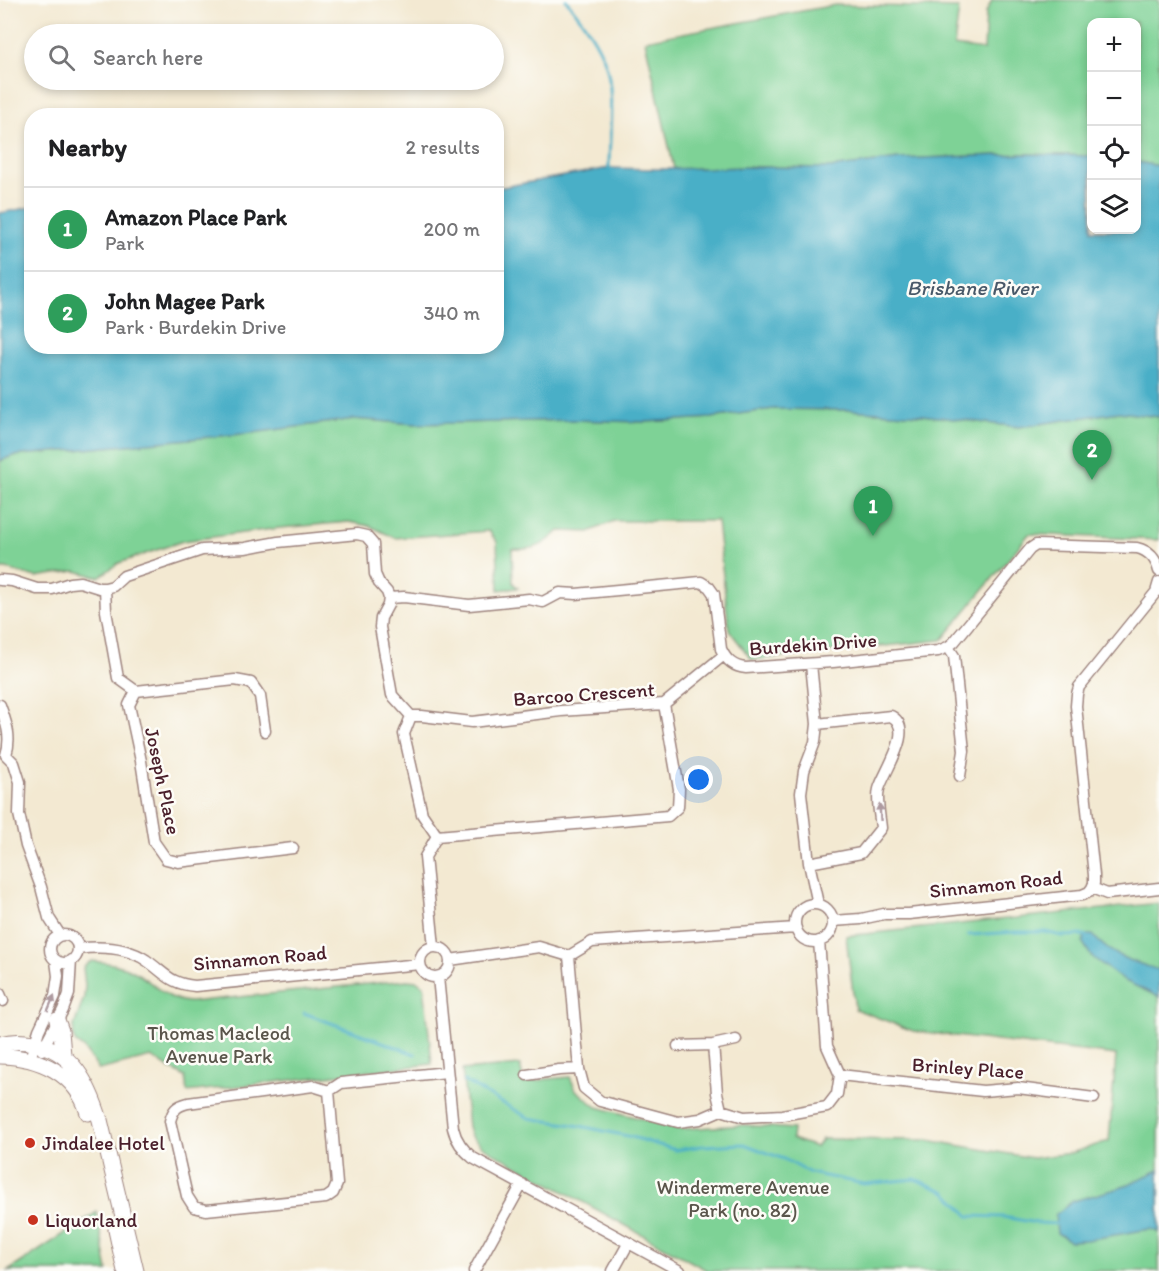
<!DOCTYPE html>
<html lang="en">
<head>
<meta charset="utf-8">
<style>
	:root { --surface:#fff; --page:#f6f6f6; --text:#202124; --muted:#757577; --line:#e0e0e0; --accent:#c8321e }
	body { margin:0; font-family:Itim,sans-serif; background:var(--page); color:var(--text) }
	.controls { position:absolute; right:18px; top:18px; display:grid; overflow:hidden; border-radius:12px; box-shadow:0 3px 9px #0003 }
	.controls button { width:54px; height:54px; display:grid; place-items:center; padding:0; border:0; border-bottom:2px solid var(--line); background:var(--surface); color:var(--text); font:30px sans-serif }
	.you { position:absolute; left:699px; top:780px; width:21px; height:21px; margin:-15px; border:4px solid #fff; border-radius:50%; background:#1a73e8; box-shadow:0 0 0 9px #1a73e833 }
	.badge { display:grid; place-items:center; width:39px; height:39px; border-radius:50%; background:var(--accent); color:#fff; font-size:20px; font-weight:700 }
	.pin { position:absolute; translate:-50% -50px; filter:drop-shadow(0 2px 3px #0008) }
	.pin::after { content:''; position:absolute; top:32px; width:21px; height:18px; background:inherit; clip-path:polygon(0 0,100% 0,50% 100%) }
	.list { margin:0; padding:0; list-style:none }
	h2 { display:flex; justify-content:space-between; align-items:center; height:78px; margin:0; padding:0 24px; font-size:26px }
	h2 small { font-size:20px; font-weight:400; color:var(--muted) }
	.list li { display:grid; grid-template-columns:39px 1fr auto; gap:18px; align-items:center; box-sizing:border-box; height:84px; padding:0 24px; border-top:2px solid var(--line) }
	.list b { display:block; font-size:22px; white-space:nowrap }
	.list p { margin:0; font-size:20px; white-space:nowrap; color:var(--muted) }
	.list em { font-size:20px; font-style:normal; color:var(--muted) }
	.icon { flex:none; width:33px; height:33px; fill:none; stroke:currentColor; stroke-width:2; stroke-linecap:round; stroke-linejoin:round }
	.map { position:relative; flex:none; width:1159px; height:1271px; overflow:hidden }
	.search { position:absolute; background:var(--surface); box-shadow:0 3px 9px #0003; left:24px; top:24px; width:480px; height:66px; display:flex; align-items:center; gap:15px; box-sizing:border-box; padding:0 21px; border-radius:33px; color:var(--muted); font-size:22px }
	.panel { position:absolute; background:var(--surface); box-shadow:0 3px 9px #0003; left:24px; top:108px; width:480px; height:246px; border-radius:24px }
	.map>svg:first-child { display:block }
	.green { fill:#7ed296; stroke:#647860; stroke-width:1.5 }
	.water { fill:#48afc7; stroke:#496779; stroke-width:1.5 }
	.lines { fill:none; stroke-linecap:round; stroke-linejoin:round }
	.stream { stroke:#48afc7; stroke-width:3 }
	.minor-casing { stroke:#9e847e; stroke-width:13 }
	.secondary-casing { stroke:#9e847e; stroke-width:17 }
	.minor { stroke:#fff; stroke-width:10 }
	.secondary { stroke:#fff; stroke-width:15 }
	.oneway { fill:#ae9aa0 }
	.poi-dot { fill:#c8321e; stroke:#fdfcf7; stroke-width:2 }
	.labels { text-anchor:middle; stroke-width:5; stroke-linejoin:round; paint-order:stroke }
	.street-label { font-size:20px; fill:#4a1f2b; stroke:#fdfcf7 }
	.park-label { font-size:20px; fill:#5a554b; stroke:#fdfcf7 }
	.poi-label { font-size:20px; fill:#4a1f2b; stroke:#fdfcf7; text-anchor:start }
	.water-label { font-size:21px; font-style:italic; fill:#495969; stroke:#fdfcf7 }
</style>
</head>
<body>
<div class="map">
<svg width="1159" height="1271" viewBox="0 0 1159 1271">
	<rect width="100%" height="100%" fill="#fdfcf7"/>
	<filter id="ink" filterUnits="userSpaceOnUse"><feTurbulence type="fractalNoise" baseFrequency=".0167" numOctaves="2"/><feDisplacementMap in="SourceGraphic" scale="12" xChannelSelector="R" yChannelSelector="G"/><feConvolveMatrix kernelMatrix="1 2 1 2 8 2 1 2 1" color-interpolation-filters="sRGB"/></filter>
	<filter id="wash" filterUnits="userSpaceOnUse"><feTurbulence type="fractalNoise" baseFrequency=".008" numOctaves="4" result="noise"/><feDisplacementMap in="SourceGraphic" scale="24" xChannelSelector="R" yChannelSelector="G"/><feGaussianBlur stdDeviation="1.35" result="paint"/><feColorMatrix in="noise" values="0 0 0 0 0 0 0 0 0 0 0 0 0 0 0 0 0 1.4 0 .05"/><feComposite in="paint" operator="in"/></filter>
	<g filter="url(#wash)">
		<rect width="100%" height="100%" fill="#f3e9d2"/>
		<!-- green -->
		<path class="green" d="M 992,0 L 1159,0 L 1159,166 L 1137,162 L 1136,22 L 1092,22 L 1091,156 L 1026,154 L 899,159 L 830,168 L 757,167 L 674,169 L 645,40 L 835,5 L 959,8 L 954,46 L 984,50 L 986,13 Z
			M 773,409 L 849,410 L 922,415 L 1019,427 L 1119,412 L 1159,417 L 1159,540 L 1029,534 L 942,640 L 752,660 L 729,630 L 717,521 L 614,521 L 589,532 L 559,531 C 542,547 535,550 512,549 L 513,583 L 518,588 L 499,590 L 497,542 L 489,531 L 395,538 L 370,526 L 349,522 L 280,528 L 183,541 L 119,563 L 99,577 L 75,571 L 36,577 L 6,569 L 0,569 L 0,461 L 12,456 L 252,433 L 354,419 L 416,424 L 573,420 L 645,422 L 711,418 Z
			M 1159,903 L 1159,1271 L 708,1271 L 483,1147 L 471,1136 L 468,1127 L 462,1070 L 520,1065 L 524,1083 L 547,1079 L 570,1077 L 576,1090 L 597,1107 L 681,1129 L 745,1125 L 793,1129 L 792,1139 L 816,1147 L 822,1139 L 927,1140 L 1033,1158 L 1071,1153 L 1109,1141 L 1116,1055 L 913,1031 L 855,1009 L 846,936 Z
			M 92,961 C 105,962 120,964 133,971 C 154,982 165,1001 190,1002 L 407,980 L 417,981 L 424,985 L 432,1064 L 187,1092 L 185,1077 L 151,1057 L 99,1070 L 84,1049 L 75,1042 L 73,1037 L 74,1026 L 84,997 L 85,985 L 83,968 L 88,963 Z
			M 97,1212 L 108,1271 L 8,1271 Z"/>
		<!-- water -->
		<path class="water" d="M 1026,154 L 1091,156 L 1092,230 L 1136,230 L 1137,162 L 1159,166 L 1159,417 L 1119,412 L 1019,427 L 922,415 L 849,410 L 773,409 L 711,418 L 645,422 L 573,420 L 416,424 L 354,419 L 252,433 L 12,456 L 0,461 L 0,213 L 31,207 L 32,346 L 496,346 L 497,188 L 609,168 L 658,169 L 758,167 L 830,168 L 899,159 Z
			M 1085,935 L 1093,935 C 1110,956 1134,962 1159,970 L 1159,997 L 1123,980 L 1091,956 L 1083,943 Z
			M 1159,1170 L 1159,1232 L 1150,1229 L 1086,1240 L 1070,1241 L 1057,1233 L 1055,1215 L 1073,1201 L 1120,1188 Z"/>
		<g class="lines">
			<!-- stream -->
			<path class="stream" d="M 566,0 C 581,18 597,40 605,62 C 615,89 609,139 609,168
				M 968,935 L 1016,932 L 1045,932 L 1062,936 L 1085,935 L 1088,937
				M 304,1013 L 415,1054
				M 464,1081 L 529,1118 L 580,1126 L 632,1137 L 676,1150 L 702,1146 L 744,1144 L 784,1159 L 810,1173 L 864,1184 L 915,1179 L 946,1192 L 969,1216 L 1003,1217 L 1037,1223 L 1060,1224"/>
		</g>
	</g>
	<g filter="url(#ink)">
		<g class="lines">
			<defs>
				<path id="minor" d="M 0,580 L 12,581 L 37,589 L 52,589 L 70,583 L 80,582 L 99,588 L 105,588 L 113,586 L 124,576 L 202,550 L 245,548 L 278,542 L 357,534 L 366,536 L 373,544 L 375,574 L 379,583 L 387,592 L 389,598 L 388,605 L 381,618 L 380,627 L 392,695 L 411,716 L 404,734 L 422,814 L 437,836 L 425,857 L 434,947
					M 105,588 L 106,611 L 118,678 L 136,691 L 235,680 L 251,683 L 260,696 L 265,731
					M 389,598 L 404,597 L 469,605 L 529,599 L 543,602 L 560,593 L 576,594 L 701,582 L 709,587 L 714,594 L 721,649 C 726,660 733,667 746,668 L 833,662 L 938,651 L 948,647 L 954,642 L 1030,549 L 1036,545 L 1137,548 C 1149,551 1156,558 1159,571
					M 948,647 L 954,656 L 964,751 L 960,776
					M 811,664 L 817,724 L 815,742 L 804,771 L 801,793 L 809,863 L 818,904
					M 136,691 L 129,705 L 141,761 L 154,842 L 166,859 L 178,862 L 293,848
					M 664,704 L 724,655
					M 0,705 C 6,723 12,736 6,755 L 14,763 L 20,782 L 19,814 L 26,846 L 41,887 L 49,918 L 60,935
					M 411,716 L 422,716 L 472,722 L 561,711 L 664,704 L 679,789 L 678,807 L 668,816 L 437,836
					M 809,863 L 861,853 L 881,828 C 880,817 876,799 879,789 C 884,771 916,729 891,716 L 817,724
					M 1092,888 L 1094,883 L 1094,875 L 1076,706 L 1077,694 L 1079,687 L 1156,592 L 1159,582
					M795 923a19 19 0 1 1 38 0a19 19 0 1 1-38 0Z
					M 833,921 L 861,919 L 884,914 L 909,914 L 1082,895 L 1089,892 L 1092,888 L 1107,894 L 1159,888
					M50 949a14 14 0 1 1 28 0a14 14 0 1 1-28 0Z
					M420 962a15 15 0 1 1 30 0a15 15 0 1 1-30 0Z
					M 78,949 C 101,946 126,947 146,960 C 165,973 170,984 195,986 L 420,964
					M 569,956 L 579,1069 L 584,1088 L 600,1101 L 678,1122 L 700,1119 L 721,1110 L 744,1117 L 782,1115 L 827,1107 L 837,1094 L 840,1075 L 827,1046 L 819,941
					M 450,960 L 539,947 L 569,956 L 592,942 L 796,928
					M 438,977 L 453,1128 C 456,1141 463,1150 473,1158 L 680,1271
					M 0,994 L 3,1001
					M 713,1045 L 717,1093 L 721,1110
					M 678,1046 L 713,1045 L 736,1040
					M 42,1050 L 63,1010 L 69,994 L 71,960
					M 30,1059 L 39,1030 L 55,996 L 58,976 L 56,961
					M 527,1075 L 559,1070 L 579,1069
					M 840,1075 L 983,1091 L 1018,1088 L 1094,1098
					M 329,1091 L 337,1184 L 333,1193 L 326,1198 L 206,1210 L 194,1207 L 187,1196 L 170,1121 C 173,1110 176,1106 188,1103 L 313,1086 L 329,1091 L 341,1083 L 447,1072
					M 474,1271 L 522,1184
					M 613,1271 L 628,1244"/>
				<path id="secondary" d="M 57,1020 L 61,1031 L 63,1055
					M 0,1044 C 11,1041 22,1041 33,1043 C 73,1050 89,1085 100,1120 L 136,1271
					M 0,1056 C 39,1057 76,1073 88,1113
					M 116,1230 L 125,1271"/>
			</defs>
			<!-- minor casing -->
			<use href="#minor" class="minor-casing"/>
			<!-- secondary casing -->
			<use href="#secondary" class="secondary-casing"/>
			<!-- minor -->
			<use href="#minor" class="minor"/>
			<!-- secondary -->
			<use href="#secondary" class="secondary"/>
		</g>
		<!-- one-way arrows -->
		<defs><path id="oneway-solid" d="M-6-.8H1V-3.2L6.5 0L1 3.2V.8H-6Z" transform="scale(1.5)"/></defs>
		<g class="oneway">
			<use href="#oneway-solid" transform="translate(880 812) rotate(-94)"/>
			<use href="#oneway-solid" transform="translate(51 1003) rotate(-67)"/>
		</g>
	</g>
	<!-- markers -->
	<g class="poi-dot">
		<circle cx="30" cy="1143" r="6"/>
		<circle cx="33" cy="1220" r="6"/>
	</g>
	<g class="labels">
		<!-- street labels -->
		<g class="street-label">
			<text transform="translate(813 644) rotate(-4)" y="7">Burdekin Drive</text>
			<text transform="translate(584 694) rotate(-4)" y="7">Barcoo Crescent</text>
			<text transform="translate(163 781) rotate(78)" y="7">Joseph Place</text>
			<text transform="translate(996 884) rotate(-6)" y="7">Sinnamon Road</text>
			<text transform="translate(260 958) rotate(-5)" y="7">Sinnamon Road</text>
			<text transform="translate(968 1068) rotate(4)" y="7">Brinley Place</text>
		</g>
		<!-- park labels -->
		<g class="park-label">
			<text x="219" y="1040">Thomas Macleod<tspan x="219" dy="23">Avenue Park</tspan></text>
			<text x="743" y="1194">Windermere Avenue<tspan x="743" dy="23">Park (no. 82)</tspan></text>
		</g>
		<!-- poi labels -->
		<g class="poi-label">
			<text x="42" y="1150">Jindalee Hotel</text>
			<text x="45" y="1227">Liquorland</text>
		</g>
		<!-- water labels -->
		<g class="water-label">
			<text x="972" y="295">Brisbane River</text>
		</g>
	</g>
</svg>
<div class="controls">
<button>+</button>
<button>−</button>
<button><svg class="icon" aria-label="locate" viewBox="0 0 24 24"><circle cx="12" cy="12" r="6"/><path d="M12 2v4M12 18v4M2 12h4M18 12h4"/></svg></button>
<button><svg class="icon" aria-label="layers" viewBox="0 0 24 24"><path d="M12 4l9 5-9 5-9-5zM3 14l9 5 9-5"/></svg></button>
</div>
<div class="you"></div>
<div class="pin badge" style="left:873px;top:536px;background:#2e9e5b">1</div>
<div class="pin badge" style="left:1092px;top:480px;background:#2e9e5b">2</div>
<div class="search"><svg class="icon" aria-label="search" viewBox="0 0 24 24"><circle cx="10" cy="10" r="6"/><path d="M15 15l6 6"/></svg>Search here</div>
<section class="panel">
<h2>Nearby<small>2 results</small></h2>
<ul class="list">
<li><span class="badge" style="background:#2e9e5b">1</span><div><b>Amazon Place Park</b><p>Park</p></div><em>200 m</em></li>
<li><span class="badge" style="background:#2e9e5b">2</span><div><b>John Magee Park</b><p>Park · Burdekin Drive</p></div><em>340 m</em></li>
</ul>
</section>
</div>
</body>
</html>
